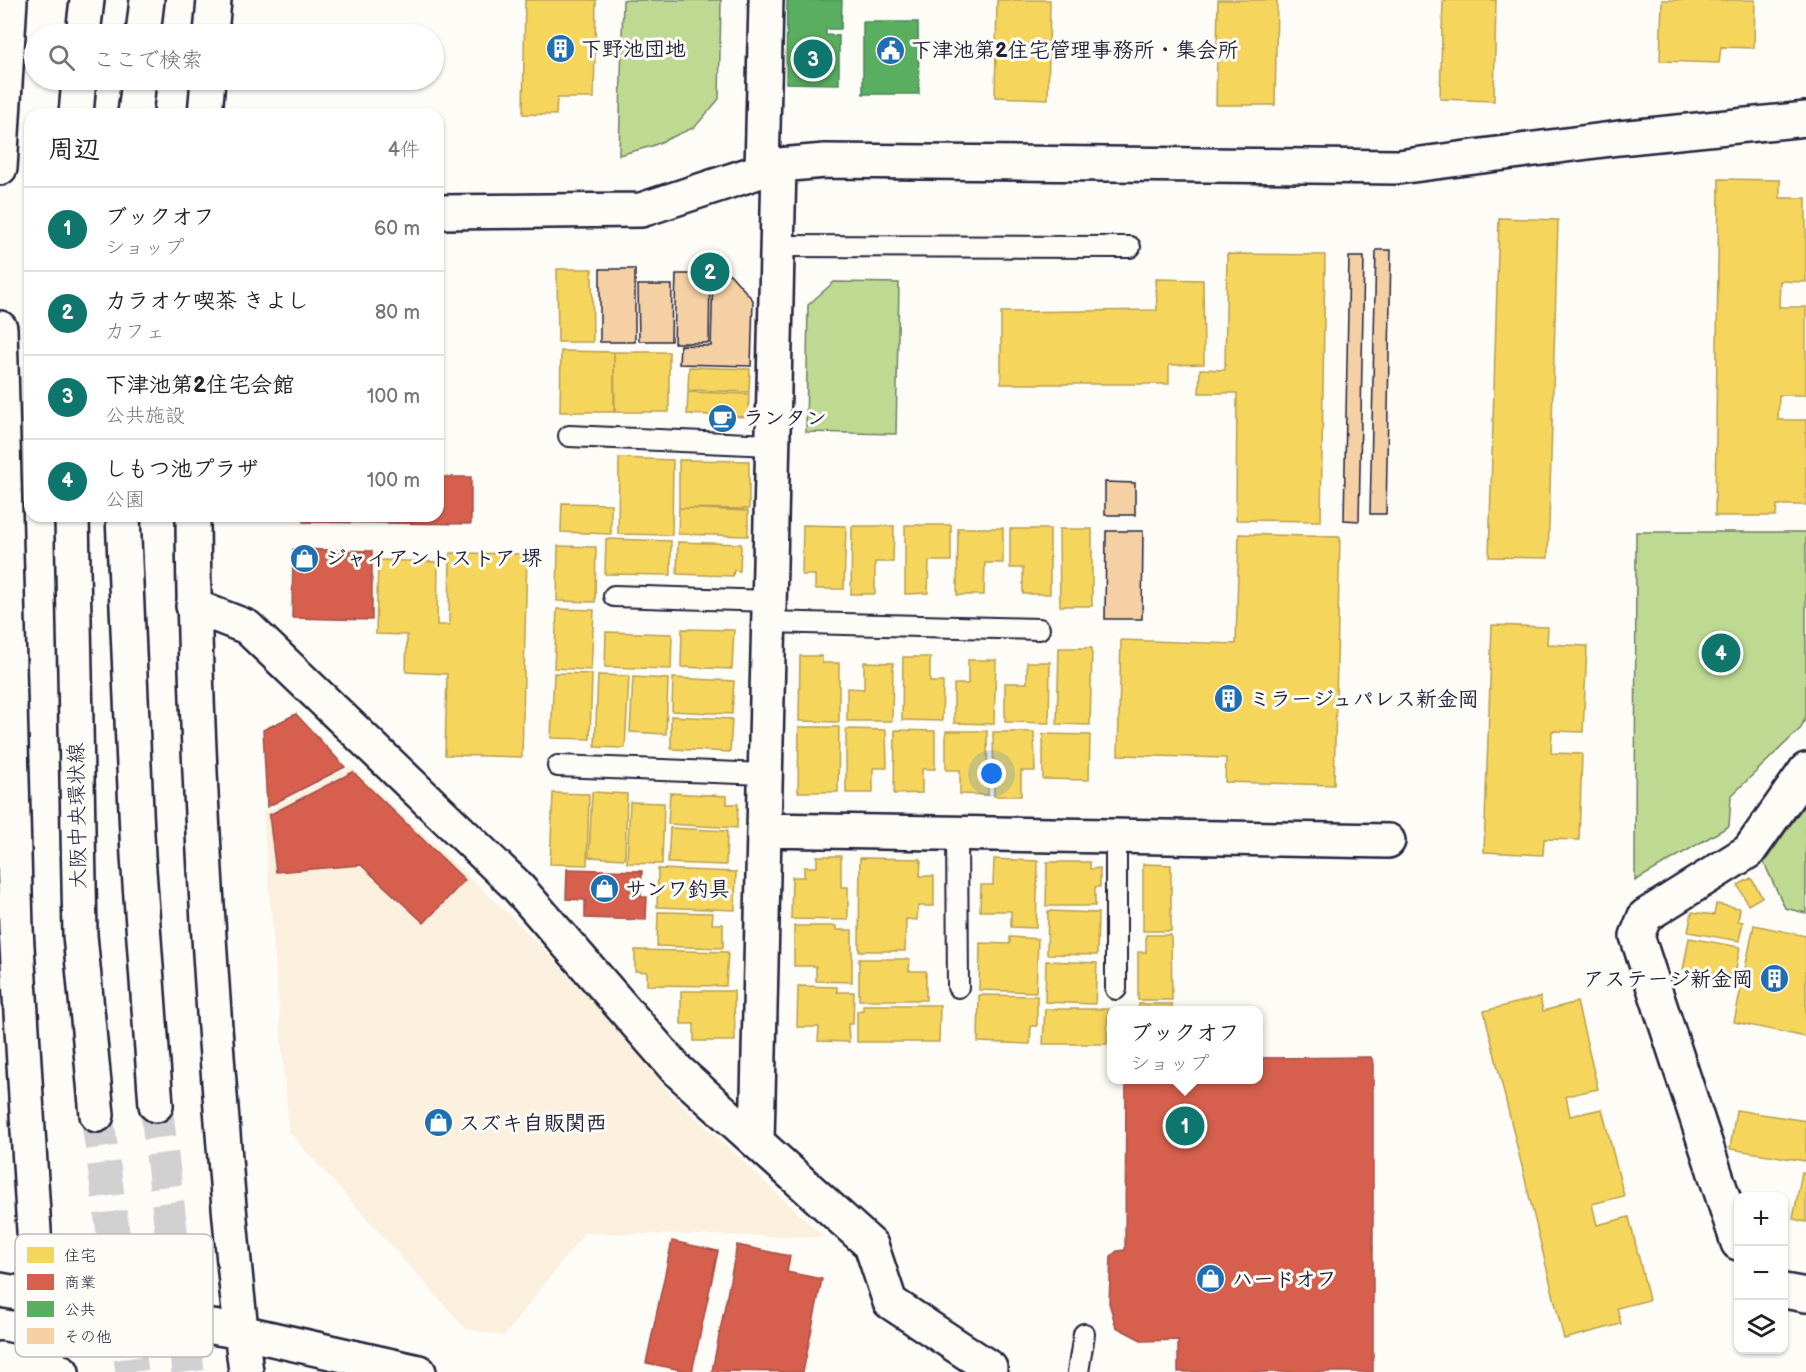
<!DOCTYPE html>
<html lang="ja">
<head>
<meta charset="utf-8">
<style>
	:root { --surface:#fff; --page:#f6f6f6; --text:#222; --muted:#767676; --line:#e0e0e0; --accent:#0f766e }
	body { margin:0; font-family:"Balsamiq Sans","Klee One",sans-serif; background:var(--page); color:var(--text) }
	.controls { position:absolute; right:18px; bottom:18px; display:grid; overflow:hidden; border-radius:12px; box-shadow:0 2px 4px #0004 }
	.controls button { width:54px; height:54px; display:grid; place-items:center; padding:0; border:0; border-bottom:2px solid var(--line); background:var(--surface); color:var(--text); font:30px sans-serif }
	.you { position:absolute; left:992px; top:774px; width:21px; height:21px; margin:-15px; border:4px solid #fff; border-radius:50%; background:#1a73e8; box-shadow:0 0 0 9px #1a73e833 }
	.badge { display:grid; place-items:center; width:39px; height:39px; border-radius:50%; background:var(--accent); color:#fff; font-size:20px; font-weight:700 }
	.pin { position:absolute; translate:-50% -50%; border:3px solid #fff; box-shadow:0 2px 6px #0006 }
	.popup { position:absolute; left:1107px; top:1006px; width:156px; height:78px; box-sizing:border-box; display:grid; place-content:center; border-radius:12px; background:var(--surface); filter:drop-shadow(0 2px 4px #0005); font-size:20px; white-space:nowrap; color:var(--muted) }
	.popup b { font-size:22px; color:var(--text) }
	.popup::after { content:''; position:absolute; left:50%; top:100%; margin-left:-12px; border:12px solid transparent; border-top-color:var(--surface) }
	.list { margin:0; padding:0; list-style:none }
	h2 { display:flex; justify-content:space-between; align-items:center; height:78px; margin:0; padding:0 24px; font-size:26px }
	h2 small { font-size:20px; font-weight:400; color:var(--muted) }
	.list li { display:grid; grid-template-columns:39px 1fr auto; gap:18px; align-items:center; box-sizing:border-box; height:84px; padding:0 24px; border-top:2px solid var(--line) }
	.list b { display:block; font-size:22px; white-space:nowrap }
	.list p { margin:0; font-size:20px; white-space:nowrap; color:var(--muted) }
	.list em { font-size:20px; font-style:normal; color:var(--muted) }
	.icon { flex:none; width:33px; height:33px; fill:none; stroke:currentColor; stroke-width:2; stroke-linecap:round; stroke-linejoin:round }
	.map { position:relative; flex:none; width:1806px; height:1372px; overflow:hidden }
	.search { position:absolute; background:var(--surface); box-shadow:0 2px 4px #0004; left:24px; top:24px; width:420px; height:66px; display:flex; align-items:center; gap:15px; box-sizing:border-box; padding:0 21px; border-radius:33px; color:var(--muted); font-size:22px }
	.panel { position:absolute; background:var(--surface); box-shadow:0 2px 4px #0004; left:24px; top:108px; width:420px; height:414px; border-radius:18px }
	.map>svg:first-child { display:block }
	.built { fill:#fbefde }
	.green { fill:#beda92; stroke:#707e66; stroke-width:1.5 }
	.homes { fill:#f6d55c; stroke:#b69f52; stroke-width:1.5 }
	.shops { fill:#d6604d; stroke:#a04d48; stroke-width:1.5 }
	.public { fill:#5aae61; stroke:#498456; stroke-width:1.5 }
	.building { fill:#f5d0a5; stroke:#22223b; stroke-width:1.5 }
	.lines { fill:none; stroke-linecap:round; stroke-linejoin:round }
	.primary-tunnel { stroke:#d1d0d1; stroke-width:33; stroke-dasharray:33 16; stroke-linecap:butt }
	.lane-casing { stroke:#22223b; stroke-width:24 }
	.street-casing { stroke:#22223b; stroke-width:38 }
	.primary-casing { stroke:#22223b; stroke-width:38 }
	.lane { stroke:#fdfcf7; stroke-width:20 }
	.street { stroke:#fdfcf7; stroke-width:33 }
	.primary { stroke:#fdfcf7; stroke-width:33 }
	.labels { text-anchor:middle; stroke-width:6; stroke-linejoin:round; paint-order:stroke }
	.poi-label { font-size:21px; font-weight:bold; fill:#22223b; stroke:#fdfcf7; text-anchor:start }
	.street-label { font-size:21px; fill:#22223b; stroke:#fdfcf7 }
	.key { fill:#fdfcf7; stroke:#bbbbbf; stroke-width:1.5 }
	.key-label { font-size:16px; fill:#22223b }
</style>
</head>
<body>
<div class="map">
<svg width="1806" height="1372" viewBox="0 0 1806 1372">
	<rect width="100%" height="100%" fill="#fdfcf7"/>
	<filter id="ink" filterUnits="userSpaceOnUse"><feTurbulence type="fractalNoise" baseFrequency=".0167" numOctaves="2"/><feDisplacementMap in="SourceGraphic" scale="12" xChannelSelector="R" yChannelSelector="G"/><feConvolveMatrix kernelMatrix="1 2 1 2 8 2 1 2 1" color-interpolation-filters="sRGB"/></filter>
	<g filter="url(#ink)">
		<!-- built -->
		<path class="built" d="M 350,767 L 512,917 L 593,1000 L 671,1095 L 824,1237 L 584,1233 L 504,1336 L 466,1329 L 289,1132 L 263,813 Z"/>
		<!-- green -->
		<path class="green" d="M 623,0 L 721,0 L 719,99 L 695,127 L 652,146 L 619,155 Z
			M 834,282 L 899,283 L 896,434 L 806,432 L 808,305 Z
			M 1636,532 L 1806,532 L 1806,716 L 1801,728 L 1731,796 L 1729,826 L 1635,881 Z
			M 1806,803 L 1806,913 L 1785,908 L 1764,863 Z"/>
		<!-- homes -->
		<path class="homes" d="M 525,0 L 596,0 L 594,98 L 557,98 L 556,115 L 523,114 Z
			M 997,0 L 1050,0 L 1048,99 L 995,97 Z
			M 1218,0 L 1277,0 L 1275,105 L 1216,105 Z
			M 1443,0 L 1496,0 L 1494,101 L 1440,99 Z
			M 1662,0 L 1755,0 L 1754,48 L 1721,47 L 1719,63 L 1660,61 Z
			M 1719,179 L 1780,180 L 1780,198 L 1806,198 L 1806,282 L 1780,281 L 1779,307 L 1806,307 L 1806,395 L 1779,395 L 1778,420 L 1806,420 L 1806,505 L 1777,505 L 1776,516 L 1715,516 Z
			M 1499,218 L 1558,220 L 1548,558 L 1489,557 Z
			M 1227,254 L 1325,255 L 1321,521 L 1236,520 L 1237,393 L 1199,393 L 1200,369 L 1225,370 Z
			M 557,269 L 592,269 L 593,342 L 558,342 Z
			M 1156,279 L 1203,280 L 1204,364 L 1169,365 L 1169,384 L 1001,384 L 1001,312 L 1157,310 Z
			M 561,351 L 614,352 L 614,412 L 560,412 Z
			M 614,352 L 669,352 L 669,412 L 615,412 Z
			M 689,367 L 750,369 L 749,392 L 688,390 Z
			M 688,392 L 749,394 L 748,417 L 687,414 Z
			M 619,458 L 673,460 L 672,535 L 618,534 Z
			M 679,460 L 749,461 L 749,509 L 679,508 Z
			M 562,503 L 611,504 L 611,534 L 561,532 Z
			M 679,508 L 748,511 L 748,536 L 678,534 Z
			M 803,525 L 846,526 L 844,589 L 815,589 L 815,575 L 802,575 Z
			M 905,525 L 951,525 L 951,561 L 929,561 L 928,593 L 905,594 Z
			M 852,526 L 894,526 L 893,562 L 875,562 L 875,594 L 851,594 Z
			M 958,528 L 1003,528 L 1003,563 L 985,563 L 984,595 L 957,595 Z
			M 1010,529 L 1050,529 L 1050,594 L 1023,594 L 1023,568 L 1010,568 Z
			M 1059,529 L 1092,529 L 1092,606 L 1060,606 Z
			M 1239,534 L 1340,537 L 1334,785 L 1225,782 L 1226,758 L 1118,755 L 1121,640 L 1236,644 Z
			M 606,539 L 671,541 L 671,575 L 605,574 Z
			M 678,542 L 741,544 L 740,571 L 734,570 L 733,576 L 677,574 Z
			M 558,546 L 596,547 L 595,602 L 557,601 Z
			M 450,553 L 527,554 L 522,757 L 445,755 L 447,674 L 406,672 L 407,635 L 376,634 L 378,560 L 438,562 L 437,625 L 449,625 Z
			M 557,609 L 594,610 L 591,670 L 554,668 Z
			M 1492,625 L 1548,627 L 1547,644 L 1587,646 L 1583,732 L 1552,731 L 1551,753 L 1582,754 L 1579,840 L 1544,839 L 1543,855 L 1484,852 Z
			M 682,629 L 734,630 L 732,669 L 681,667 Z
			M 606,632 L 672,634 L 671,669 L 605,667 Z
			M 1059,648 L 1092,648 L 1090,725 L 1057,724 Z
			M 800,656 L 822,656 L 822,663 L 839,663 L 839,722 L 799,721 Z
			M 903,657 L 930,657 L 930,682 L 943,682 L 942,721 L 902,720 Z
			M 968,660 L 996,660 L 994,724 L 954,723 L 954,684 L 968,684 Z
			M 864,662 L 893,663 L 892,721 L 847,721 L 847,688 L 864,689 Z
			M 1027,662 L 1050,662 L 1049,723 L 1005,722 L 1005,683 L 1027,683 Z
			M 554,673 L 592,674 L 590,739 L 551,738 Z
			M 598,675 L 629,676 L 625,748 L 595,747 Z
			M 633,677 L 668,679 L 666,734 L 630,732 Z
			M 673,678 L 734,681 L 732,714 L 672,711 Z
			M 671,716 L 732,719 L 730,752 L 671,749 Z
			M 799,727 L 839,727 L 838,792 L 798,792 Z
			M 846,729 L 886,730 L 887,768 L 873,768 L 873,793 L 846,793 Z
			M 895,730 L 935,731 L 935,769 L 922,769 L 922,793 L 894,794 Z
			M 946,731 L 987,731 L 988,795 L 960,794 L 960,770 L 946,770 Z
			M 993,732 L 1034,732 L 1035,771 L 1021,771 L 1021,796 L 994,796 Z
			M 1043,734 L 1090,735 L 1089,780 L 1043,779 Z
			M 592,792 L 627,794 L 625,859 L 589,857 Z
			M 553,793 L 589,794 L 587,865 L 550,864 Z
			M 670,793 L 727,796 L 727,804 L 738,804 L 737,828 L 668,824 Z
			M 630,802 L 664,803 L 662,864 L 627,863 Z
			M 670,828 L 727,831 L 726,865 L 668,863 Z
			M 817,856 L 841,856 L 841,887 L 848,887 L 848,920 L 791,919 L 792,877 L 804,877 L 804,867 L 817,867 Z
			M 860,858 L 921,859 L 920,876 L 934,876 L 934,906 L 918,906 L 917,920 L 906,919 L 905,951 L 859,951 Z
			M 994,859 L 1038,861 L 1036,928 L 1011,927 L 1011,911 L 980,911 L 981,885 L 993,885 Z
			M 1047,862 L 1090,862 L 1090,869 L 1100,868 L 1100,887 L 1095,887 L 1095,906 L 1046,906 Z
			M 1143,864 L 1171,865 L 1171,931 L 1143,931 Z
			M 658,869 L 736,872 L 735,910 L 657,907 Z
			M 1751,878 L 1762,897 L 1748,905 L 1738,885 Z
			M 1716,904 L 1740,908 L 1738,921 L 1743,922 L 1739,941 L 1688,932 L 1692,912 L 1714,915 Z
			M 1048,911 L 1098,913 L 1097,955 L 1047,954 Z
			M 658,912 L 713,913 L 712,924 L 723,924 L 723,948 L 657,946 Z
			M 1754,925 L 1806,936 L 1806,1037 L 1734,1022 Z
			M 794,926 L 836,926 L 836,930 L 852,930 L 852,982 L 816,981 L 816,966 L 794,966 Z
			M 1146,935 L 1171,935 L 1172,1000 L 1138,1000 L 1138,952 L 1146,952 Z
			M 1010,937 L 1038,939 L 1036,992 L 979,990 L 980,943 L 1010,944 Z
			M 1689,938 L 1740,947 L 1734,979 L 1683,970 Z
			M 635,950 L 728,952 L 726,986 L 647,985 L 647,972 L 635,971 Z
			M 859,959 L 910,959 L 909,971 L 926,971 L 926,1000 L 859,1000 Z
			M 1046,961 L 1097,963 L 1095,1004 L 1045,1002 Z
			M 798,986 L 837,987 L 837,992 L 854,992 L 853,1024 L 848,1024 L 849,1042 L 818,1041 L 819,1027 L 797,1027 Z
			M 681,991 L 734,991 L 735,1041 L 694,1041 L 694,1024 L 681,1024 Z
			M 979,995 L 1037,996 L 1037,1026 L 1031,1026 L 1030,1044 L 978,1042 Z
			M 1540,997 L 1543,1011 L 1577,1002 L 1598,1089 L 1566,1096 L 1570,1116 L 1602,1109 L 1624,1196 L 1592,1204 L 1597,1225 L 1629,1217 L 1649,1300 L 1617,1308 L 1621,1324 L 1564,1339 L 1484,1011 Z
			M 1139,1004 L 1172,1004 L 1172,1010 L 1139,1010 Z
			M 863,1005 L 940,1005 L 939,1042 L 857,1042 L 857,1011 L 863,1010 Z
			M 1045,1009 L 1108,1009 L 1107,1044 L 1043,1044 Z
			M 1736,1110 L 1806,1121 L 1806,1161 L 1730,1149 Z
			M 1802,1172 L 1806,1173 L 1806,1222 L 1793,1219 Z"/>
		<!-- shops -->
		<path class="shops" d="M 438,477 L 471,477 L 471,524 L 303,522 L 303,516 L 438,516 Z
			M 293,549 L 372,551 L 372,620 L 292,618 Z
			M 296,714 L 345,767 L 267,807 L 263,730 Z
			M 353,772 L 465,880 L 424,923 L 361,865 L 276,872 L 269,815 Z
			M 567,869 L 642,871 L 641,897 L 647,897 L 646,920 L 585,918 L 585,900 L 566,899 Z
			M 1371,1057 L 1373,1062 L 1373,1372 L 1178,1372 L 1178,1340 L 1143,1341 L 1116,1327 L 1109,1303 L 1111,1256 L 1117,1251 L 1125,1250 L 1126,1080 L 1258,1080 L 1258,1058 Z
			M 672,1241 L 718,1251 L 692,1372 L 646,1363 Z
			M 737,1245 L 790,1256 L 787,1272 L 822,1279 L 803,1372 L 712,1371 Z"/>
		<!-- public -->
		<path class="public" d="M 787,0 L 842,0 L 841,29 L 826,29 L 826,35 L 839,36 L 839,84 L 786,83 Z
			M 863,22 L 918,22 L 919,94 L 863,94 Z"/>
		<!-- building -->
		<path class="building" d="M 1376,250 L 1391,250 L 1386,514 L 1370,514 Z
			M 1349,257 L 1364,257 L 1359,521 L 1344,520 Z
			M 600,269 L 635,269 L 635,342 L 600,342 Z
			M 676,274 L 710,274 L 709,343 L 674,343 Z
			M 713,274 L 730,274 L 753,300 L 751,366 L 679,364 L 680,345 L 711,346 Z
			M 638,285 L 672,285 L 671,341 L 639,341 Z
			M 1105,482 L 1135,483 L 1135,515 L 1105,515 Z
			M 1106,531 L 1143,531 L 1142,619 L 1105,619 Z"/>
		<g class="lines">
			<!-- primary-tunnel -->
			<path class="primary-tunnel" d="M 156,1105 L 188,1372
				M 97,1115 L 132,1372"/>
			<defs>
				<path id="lane" d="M 777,246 L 1130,247
					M 569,436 L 773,445
					M 614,596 L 769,601
					M 768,622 L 1039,629
					M 558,766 L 765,774
					M 957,833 L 958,987
					M 1116,989 L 1116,836
					M 1078,1372 L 1084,1334"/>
				<path id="street" d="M 762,171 L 766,0
					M 438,212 L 641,210 L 779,165 L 825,161 L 1398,167 L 1619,138 L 1806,119
					M 193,606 L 247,627 L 516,885 L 677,1070 L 871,1245 L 890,1302 L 990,1368 L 989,1372
					M 764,830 L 1388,841
					M 757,1142 L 779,165
					M 1738,1243 L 1637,936 L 1645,916 L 1749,851 L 1806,770
					M 1784,1291 L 1806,1295"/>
				<path id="primary" d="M 83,34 L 87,0
					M 143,34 L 147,0
					M 211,34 L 214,0
					M 76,114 L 79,80
					M 135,114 L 139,80
					M 205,114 L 208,80
					M 0,168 L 10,0
					M 0,328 L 16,929 L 38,1298 L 51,1372
					M 72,516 L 80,935 L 97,1115
					M 123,516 L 138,856 L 156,1105
					M 193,516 C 194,696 204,876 217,1056 C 225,1161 233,1267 246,1372
					M 0,1290 L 241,1332 L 419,1372
					M 0,1359 L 62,1372"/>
			</defs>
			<!-- lane casing -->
			<use href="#lane" class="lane-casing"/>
			<!-- street casing -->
			<use href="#street" class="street-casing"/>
			<!-- primary casing -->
			<use href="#primary" class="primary-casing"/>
			<!-- lane -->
			<use href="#lane" class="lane"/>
			<!-- street -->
			<use href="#street" class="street"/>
			<!-- primary -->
			<use href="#primary" class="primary"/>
		</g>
	</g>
	<!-- icons -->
	<defs>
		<symbol id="building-disc" viewBox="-11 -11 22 22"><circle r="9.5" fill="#1f6fb2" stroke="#fdfcf7"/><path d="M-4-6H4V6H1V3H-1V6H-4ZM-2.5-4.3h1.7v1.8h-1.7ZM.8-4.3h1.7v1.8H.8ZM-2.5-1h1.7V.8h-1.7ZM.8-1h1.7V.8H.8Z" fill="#fff"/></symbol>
		<symbol id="civic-disc" viewBox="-11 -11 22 22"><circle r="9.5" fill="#1f6fb2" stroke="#fdfcf7"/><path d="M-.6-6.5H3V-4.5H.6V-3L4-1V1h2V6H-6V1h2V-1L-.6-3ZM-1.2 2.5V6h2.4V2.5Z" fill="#fff"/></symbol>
		<symbol id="cafe-disc" viewBox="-11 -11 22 22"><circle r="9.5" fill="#1f6fb2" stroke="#fdfcf7"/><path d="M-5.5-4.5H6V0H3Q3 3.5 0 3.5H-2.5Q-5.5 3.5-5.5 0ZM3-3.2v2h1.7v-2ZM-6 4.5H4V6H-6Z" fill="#fff"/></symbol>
		<symbol id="shop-disc" viewBox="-11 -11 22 22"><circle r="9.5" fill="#1f6fb2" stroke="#fdfcf7"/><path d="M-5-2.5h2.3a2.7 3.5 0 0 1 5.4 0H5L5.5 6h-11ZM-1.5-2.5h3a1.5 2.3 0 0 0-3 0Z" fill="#fff"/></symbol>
	</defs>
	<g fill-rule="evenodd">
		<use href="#building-disc" x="544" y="32" width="33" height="33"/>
		<use href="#civic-disc" x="874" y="34" width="33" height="33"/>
		<use href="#cafe-disc" x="706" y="402" width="33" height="33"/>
		<use href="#shop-disc" x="288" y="542" width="33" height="33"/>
		<use href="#building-disc" x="1212" y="682" width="33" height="33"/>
		<use href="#shop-disc" x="588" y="872" width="33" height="33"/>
		<use href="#building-disc" x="1758" y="962" width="33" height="33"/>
		<use href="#shop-disc" x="422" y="1106" width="33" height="33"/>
		<use href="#shop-disc" x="1194" y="1262" width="33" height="33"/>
	</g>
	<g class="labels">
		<!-- poi labels -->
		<g class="poi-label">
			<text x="581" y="56">下野池団地</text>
			<text x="911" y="57">下津池第2住宅管理事務所・集会所</text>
			<text x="743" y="425">ランタン</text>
			<text x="325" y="565">ジャイアントストア 堺</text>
			<text x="1249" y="706">ミラージュパレス新金岡</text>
			<text x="625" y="896">サンワ釣具</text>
			<text x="1753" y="986" text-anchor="end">アステージ新金岡</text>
			<text x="459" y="1130">スズキ自販関西</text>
			<text x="1232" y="1286">ハードオフ</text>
		</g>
		<!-- street labels -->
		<g class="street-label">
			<text transform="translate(77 816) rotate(-91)" y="7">大阪中央環状線</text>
		</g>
	</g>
	<!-- legend -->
	<rect x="15" y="1234" width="198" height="123" rx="9" class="key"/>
	<rect x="27" y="1247" width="27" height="16" fill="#f6d55c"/>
	<rect x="27" y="1274" width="27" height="16" fill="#d6604d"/>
	<rect x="27" y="1301" width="27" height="16" fill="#5aae61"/>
	<rect x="27" y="1328" width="27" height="16" fill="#f5d0a5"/>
	<g class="key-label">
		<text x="64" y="1261">住宅</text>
		<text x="64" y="1288">商業</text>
		<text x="64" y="1315">公共</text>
		<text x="64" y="1342">その他</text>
	</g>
</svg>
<div class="controls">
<button>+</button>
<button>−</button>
<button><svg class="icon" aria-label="layers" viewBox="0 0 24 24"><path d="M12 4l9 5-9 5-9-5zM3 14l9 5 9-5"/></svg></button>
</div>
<div class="you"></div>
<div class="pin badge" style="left:1185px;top:1126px">1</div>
<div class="popup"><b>ブックオフ</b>ショップ</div>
<div class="pin badge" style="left:710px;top:272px">2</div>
<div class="pin badge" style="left:813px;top:59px">3</div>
<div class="pin badge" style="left:1721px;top:653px">4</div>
<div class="search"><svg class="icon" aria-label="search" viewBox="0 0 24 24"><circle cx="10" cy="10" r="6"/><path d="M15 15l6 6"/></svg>ここで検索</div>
<section class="panel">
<h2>周辺<small>4件</small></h2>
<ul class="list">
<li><span class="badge">1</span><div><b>ブックオフ</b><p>ショップ</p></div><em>60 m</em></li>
<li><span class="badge">2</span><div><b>カラオケ喫茶 きよし</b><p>カフェ</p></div><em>80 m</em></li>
<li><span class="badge">3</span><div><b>下津池第2住宅会館</b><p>公共施設</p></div><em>100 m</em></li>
<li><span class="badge">4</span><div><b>しもつ池プラザ</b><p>公園</p></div><em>100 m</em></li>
</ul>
</section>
</div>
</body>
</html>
